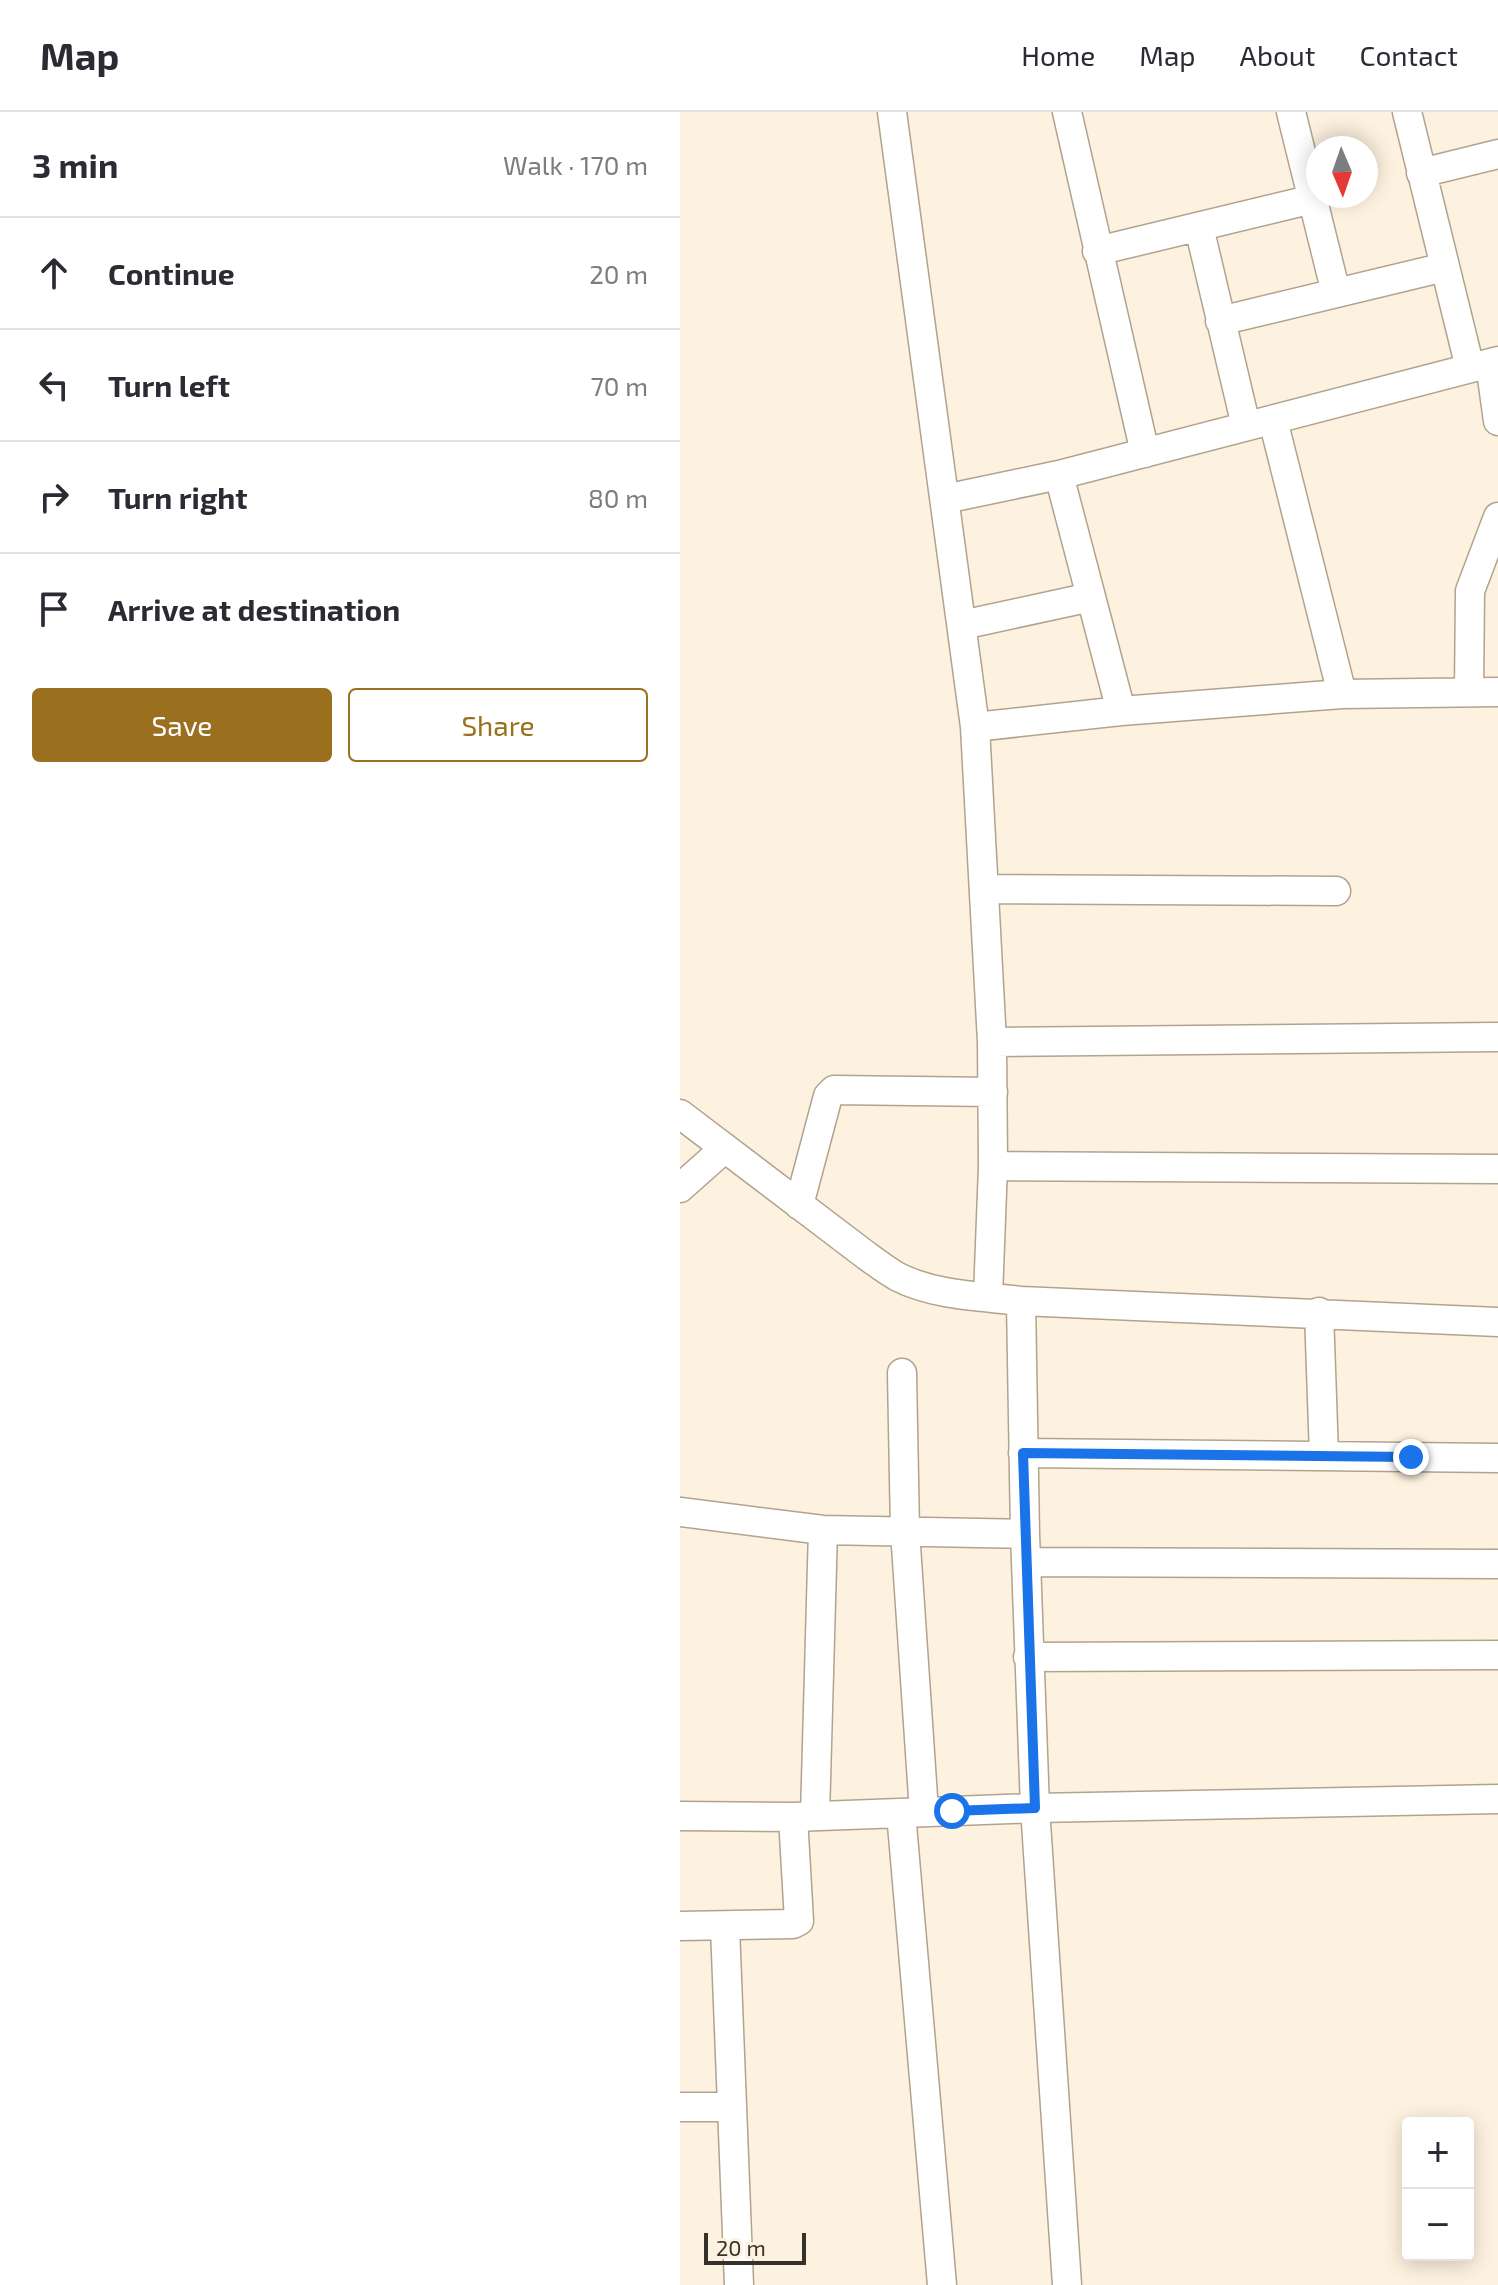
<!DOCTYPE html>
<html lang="en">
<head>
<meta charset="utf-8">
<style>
	:root { --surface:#fff; --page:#f7f7f7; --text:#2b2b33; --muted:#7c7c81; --line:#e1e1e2; --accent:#9a6f1d }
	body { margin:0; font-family:"Exo 2",sans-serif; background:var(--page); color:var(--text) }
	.controls { position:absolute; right:24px; bottom:24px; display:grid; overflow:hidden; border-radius:8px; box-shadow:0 4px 20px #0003 }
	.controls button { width:72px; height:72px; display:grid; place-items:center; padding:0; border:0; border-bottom:2px solid var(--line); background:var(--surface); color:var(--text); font:40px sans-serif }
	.compass { position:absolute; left:626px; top:24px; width:72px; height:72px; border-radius:50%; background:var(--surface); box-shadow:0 4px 20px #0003; rotate:178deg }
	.scale { position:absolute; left:24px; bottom:20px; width:102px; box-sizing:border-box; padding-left:8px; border:4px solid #373229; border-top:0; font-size:22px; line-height:28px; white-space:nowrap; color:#373229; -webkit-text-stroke:6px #fdf1df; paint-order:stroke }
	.stop { position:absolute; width:24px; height:24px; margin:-18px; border:6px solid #1a73e8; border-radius:50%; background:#fff }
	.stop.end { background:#1a73e8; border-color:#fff; box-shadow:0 2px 8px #0008 }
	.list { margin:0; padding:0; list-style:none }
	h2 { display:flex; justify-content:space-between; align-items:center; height:104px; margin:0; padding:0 32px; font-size:34px }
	h2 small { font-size:26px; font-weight:400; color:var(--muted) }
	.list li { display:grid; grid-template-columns:52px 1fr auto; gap:24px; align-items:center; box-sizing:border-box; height:112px; padding:0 32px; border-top:2px solid var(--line) }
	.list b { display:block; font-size:30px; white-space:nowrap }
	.list em { font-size:26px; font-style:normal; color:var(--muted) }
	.actions { display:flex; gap:16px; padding:24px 32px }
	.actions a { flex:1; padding:18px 0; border:2px solid var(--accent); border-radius:8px; text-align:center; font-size:28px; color:var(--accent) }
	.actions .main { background:var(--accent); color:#fff }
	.icon { flex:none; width:44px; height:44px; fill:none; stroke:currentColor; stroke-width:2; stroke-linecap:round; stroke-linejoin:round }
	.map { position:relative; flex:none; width:818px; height:2173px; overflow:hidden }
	header { display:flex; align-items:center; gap:48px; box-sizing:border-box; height:112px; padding:0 40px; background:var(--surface); border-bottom:2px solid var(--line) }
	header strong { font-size:38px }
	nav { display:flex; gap:44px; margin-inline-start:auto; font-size:28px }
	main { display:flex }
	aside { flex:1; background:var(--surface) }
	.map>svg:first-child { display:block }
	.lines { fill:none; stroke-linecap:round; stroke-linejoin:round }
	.street-casing { stroke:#b1a38d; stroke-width:31 }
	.street { stroke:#fff; stroke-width:28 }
	.route { stroke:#1a73e8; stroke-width:10 }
</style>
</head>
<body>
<header>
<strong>Map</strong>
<nav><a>Home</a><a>Map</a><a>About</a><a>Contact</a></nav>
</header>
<main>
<aside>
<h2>3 min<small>Walk · 170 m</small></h2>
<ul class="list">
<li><svg class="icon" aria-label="ahead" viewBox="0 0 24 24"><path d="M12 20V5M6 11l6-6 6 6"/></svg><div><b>Continue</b></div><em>20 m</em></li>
<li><svg class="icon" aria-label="left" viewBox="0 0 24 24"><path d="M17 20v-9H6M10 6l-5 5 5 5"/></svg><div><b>Turn left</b></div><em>70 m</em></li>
<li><svg class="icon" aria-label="right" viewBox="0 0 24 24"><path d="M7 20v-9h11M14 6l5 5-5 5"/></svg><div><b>Turn right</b></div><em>80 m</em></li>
<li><svg class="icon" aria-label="arrive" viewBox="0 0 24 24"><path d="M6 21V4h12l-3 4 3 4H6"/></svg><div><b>Arrive at destination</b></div></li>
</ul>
<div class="actions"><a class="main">Save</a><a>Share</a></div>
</aside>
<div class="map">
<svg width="818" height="2173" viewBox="0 0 818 2173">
	<rect width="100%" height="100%" fill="#fdf1df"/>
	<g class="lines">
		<defs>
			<path id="street" d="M 212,0 L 295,615 L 312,930 L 313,1054 L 308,1185
				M 387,0 L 465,341
				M 611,0 L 656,181
				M 727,0 L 790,256
				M 741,61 L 818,42
				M 519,115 L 566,314
				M 417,139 L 633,87
				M 540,209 L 765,155
				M 810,251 L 818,309
				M 593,308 L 662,582
				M 379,363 L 441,599
				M 265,387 L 379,363 L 818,249
				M 282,513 L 411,485
				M 789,580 L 790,479 L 818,405
				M 295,615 L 441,599 L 662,582 L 818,580
				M 305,777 L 656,779
				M 312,930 L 818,925
				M 0,1002 L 187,1144 C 197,1151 207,1159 218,1165 C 256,1184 300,1184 341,1189 L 818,1210
				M 313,1054 L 818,1057
				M 0,1076 L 45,1036
				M 119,1093 L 148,984 L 154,978 L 313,980
				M 341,1189 L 345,1422 L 355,1696 L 387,2173
				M 639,1200 L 644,1344
				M 222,1261 L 225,1419 L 244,1700
				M 343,1341 L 818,1346
				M 0,1400 L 143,1418 L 345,1422
				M 346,1450 L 818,1452
				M 348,1545 L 818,1543
				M 221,1701 L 262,2173
				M 0,1704 L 113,1705 L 355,1696 L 818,1687
				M 135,1704 L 143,1418
				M 0,1814 L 113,1812 L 119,1809 L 113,1705
				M 45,1815 L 59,2173
				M 0,1995 L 51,1995"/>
		</defs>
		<!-- street casing -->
		<use href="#street" class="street-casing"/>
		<!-- street -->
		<use href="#street" class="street"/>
	</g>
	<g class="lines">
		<!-- route -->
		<path class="route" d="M 272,1699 L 355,1696 L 343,1341 L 731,1345"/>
	</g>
</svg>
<div class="controls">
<button>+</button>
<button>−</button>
</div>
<svg class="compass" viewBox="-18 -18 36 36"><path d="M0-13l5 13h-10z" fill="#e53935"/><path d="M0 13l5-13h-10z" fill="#7c7c81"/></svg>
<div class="scale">20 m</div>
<div class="stop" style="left:272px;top:1699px"></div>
<div class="stop end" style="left:731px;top:1345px"></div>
</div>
</main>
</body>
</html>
